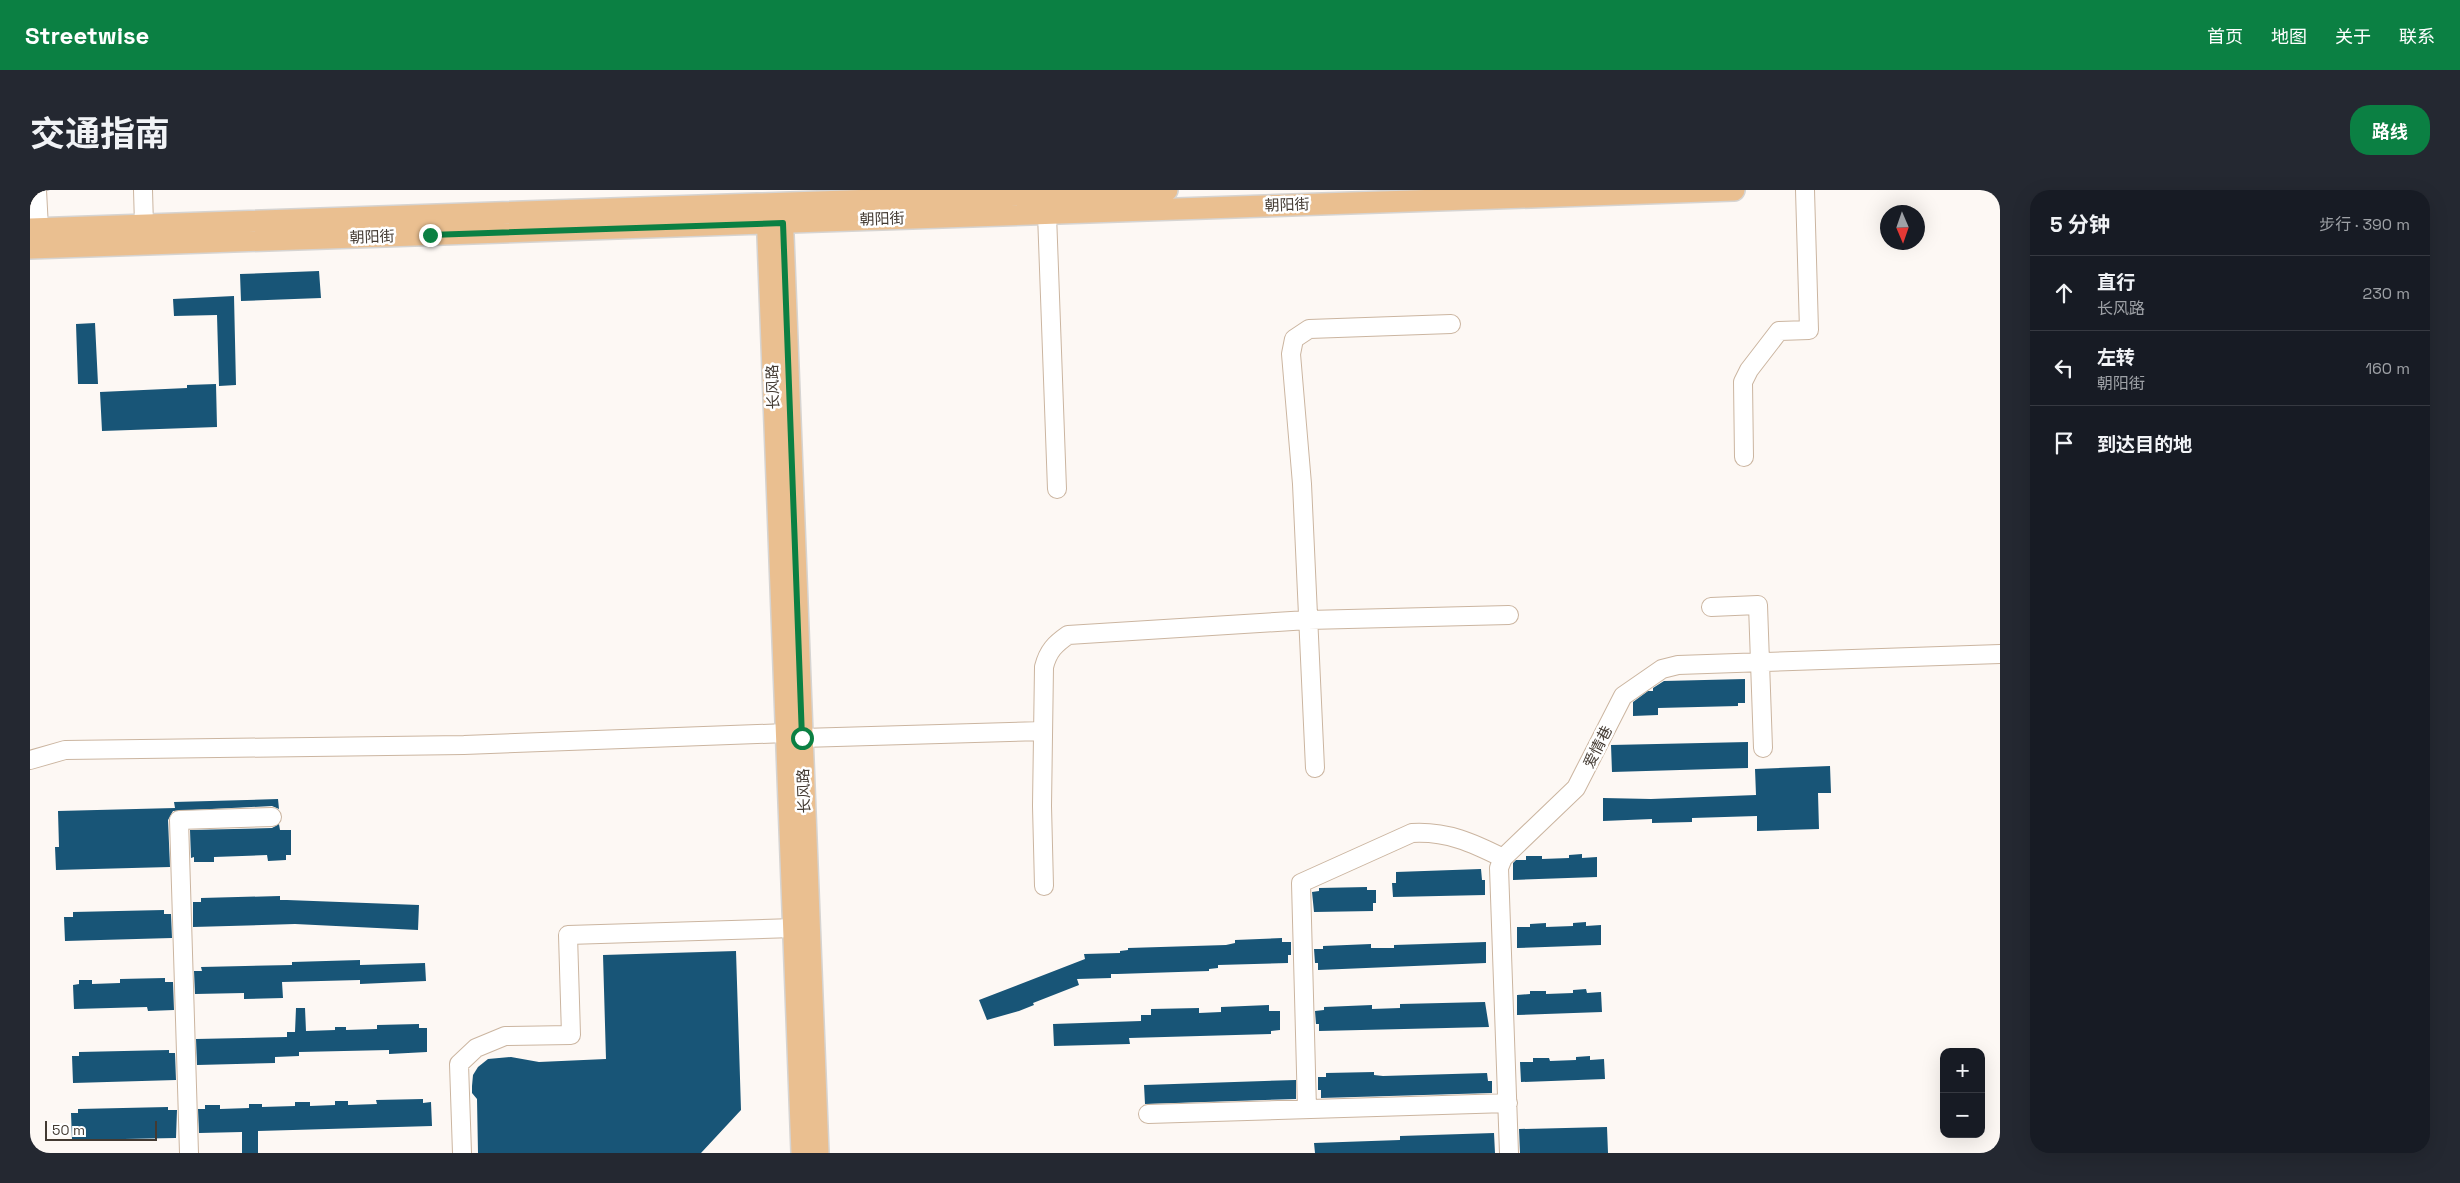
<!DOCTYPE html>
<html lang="zh">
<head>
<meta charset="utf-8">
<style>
	:root { --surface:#171b24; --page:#242831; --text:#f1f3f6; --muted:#9ea1a6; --line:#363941; --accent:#0b8043 }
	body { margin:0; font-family:"Space Grotesk","Noto Sans SC",sans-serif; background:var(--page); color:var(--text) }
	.controls { position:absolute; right:15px; bottom:15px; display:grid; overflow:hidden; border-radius:10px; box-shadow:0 5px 20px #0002 }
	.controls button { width:45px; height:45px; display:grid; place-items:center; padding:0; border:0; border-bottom:1px solid var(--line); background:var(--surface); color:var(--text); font:25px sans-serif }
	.compass { position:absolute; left:1850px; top:15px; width:45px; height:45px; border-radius:50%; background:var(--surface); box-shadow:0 5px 20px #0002; rotate:178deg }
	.scale { position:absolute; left:15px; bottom:12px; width:112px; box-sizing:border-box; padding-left:5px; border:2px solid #433a32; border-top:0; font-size:14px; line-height:18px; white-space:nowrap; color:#433a32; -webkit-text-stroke:4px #fff; paint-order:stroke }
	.stop { position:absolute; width:15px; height:15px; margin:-11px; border:4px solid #0b8043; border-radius:50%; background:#fff }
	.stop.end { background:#0b8043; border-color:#fff; box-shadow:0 1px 5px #0008 }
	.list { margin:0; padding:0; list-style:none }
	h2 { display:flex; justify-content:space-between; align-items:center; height:65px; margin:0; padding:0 20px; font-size:21px }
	h2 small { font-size:16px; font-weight:400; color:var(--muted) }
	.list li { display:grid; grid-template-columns:32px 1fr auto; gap:15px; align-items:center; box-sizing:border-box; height:75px; padding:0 20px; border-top:1px solid var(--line) }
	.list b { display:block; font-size:19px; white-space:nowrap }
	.list p { margin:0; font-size:16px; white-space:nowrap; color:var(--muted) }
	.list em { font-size:16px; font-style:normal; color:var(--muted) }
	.icon { flex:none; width:28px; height:28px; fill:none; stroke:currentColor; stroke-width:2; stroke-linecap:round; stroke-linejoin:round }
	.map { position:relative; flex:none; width:1970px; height:963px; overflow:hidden; border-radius:20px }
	header { display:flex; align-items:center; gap:30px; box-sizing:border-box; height:70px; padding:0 25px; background:var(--accent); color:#fff }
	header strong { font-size:24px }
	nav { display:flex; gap:28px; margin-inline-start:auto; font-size:18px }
	.intro { display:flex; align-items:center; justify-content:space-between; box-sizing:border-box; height:120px; padding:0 30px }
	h1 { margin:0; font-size:35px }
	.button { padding:12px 22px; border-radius:20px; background:var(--accent); color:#fff; font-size:18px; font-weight:700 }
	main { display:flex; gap:30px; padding:0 30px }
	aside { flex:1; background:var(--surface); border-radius:20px; box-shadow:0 5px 20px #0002 }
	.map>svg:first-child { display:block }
	.building { fill:#185577 }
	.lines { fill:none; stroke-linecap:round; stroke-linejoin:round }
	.minor-casing { stroke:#cbb5a0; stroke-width:20 }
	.major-casing { stroke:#d6d4d2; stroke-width:24 }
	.minor { stroke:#fff; stroke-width:18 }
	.major { stroke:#eabf90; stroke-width:21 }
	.route { stroke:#0b8043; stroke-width:6 }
	.labels { text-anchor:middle; stroke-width:5; stroke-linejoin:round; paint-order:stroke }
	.street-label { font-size:15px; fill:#433a32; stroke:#fff }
</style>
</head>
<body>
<header>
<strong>Streetwise</strong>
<nav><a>首页</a><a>地图</a><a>关于</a><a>联系</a></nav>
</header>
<div class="intro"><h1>交通指南</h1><a class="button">路线</a></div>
<main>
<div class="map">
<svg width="1970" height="963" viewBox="0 0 1970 963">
	<rect width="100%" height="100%" fill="#fdf8f4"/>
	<!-- building -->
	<path class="building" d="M 289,81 L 291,108 L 211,111 L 210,84 Z
		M 204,106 L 206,195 L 189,196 L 187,125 L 144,126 L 143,109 Z
		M 65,133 L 68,194 L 48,194 L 46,134 Z
		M 186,194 L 187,237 L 72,241 L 70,202 L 157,198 L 157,195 Z
		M 1715,489 L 1715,513 L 1708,513 L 1708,516 L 1628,518 L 1628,525 L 1603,526 L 1603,512 L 1618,501 L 1623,501 L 1623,498 L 1634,491 Z
		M 1718,552 L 1718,578 L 1582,582 L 1581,555 Z
		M 1800,576 L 1801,603 L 1788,603 L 1789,639 L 1727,641 L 1727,626 L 1662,628 L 1662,632 L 1622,633 L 1622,629 L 1573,631 L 1573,608 L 1621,609 L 1726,605 L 1725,579 Z
		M 248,609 L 249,619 L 242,616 L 143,621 L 138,630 L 140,677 L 26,680 L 25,657 L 29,657 L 28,621 L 145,618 L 144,612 Z
		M 249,634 L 250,640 L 261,640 L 261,665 L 256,665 L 256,670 L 238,671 L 237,665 L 184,667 L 184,672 L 164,672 L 164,667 L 161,668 L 160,640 L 242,638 Z
		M 1552,664 L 1552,668 L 1567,667 L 1567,687 L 1483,690 L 1483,673 L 1486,670 L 1496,670 L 1496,666 L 1512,666 L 1512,669 L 1539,668 L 1539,665 Z
		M 1451,679 L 1452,690 L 1455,690 L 1455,705 L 1363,707 L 1362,693 L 1366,693 L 1366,682 Z
		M 1337,697 L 1337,700 L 1346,700 L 1346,713 L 1343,713 L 1343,721 L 1284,722 L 1282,702 L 1289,701 L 1289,698 Z
		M 250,706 L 250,710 L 257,710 L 389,715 L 388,740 L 265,734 L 163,737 L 163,712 L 171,712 L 171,708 Z
		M 134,720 L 134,724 L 141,724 L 142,748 L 35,751 L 34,727 L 43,727 L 43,722 Z
		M 1556,732 L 1556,736 L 1571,735 L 1571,755 L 1487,758 L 1487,737 L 1500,737 L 1500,734 L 1516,733 L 1516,737 L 1543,736 L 1543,733 Z
		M 1252,748 L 1252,752 L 1261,752 L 1261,765 L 1258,765 L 1258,773 L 1188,775 L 1188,778 L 1179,779 L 1179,781 L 1087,784 L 1081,784 L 1081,788 L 1047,789 L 1049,795 L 1003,813 L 1004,815 L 989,821 L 957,830 L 949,810 L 1055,769 L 1054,764 L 1090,763 L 1090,761 L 1098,760 L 1098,758 L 1196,755 L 1205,753 L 1205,750 Z
		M 1456,752 L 1456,773 L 1288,780 L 1288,773 L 1285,773 L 1284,759 L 1293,759 L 1293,756 L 1341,754 L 1341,758 L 1364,758 L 1364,755 Z
		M 706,761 L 711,920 L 671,963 L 448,963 L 447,909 L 442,903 L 442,896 L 443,885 L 448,877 L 458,869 L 481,867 L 509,872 L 576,869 L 573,765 Z
		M 330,770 L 330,775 L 395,773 L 396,791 L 330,794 L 330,790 L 252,792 L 253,808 L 214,809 L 214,803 L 165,804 L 164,781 L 172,781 L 171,777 L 262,775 L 262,772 Z
		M 135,788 L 135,792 L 143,792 L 144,820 L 118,821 L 117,817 L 44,819 L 43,795 L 49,794 L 49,790 L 62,790 L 62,794 L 90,793 L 90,789 Z
		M 1556,799 L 1557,803 L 1571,802 L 1572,822 L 1487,825 L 1487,805 L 1500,804 L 1500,801 L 1516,801 L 1516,804 L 1543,803 L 1543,800 Z
		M 1455,812 L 1459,837 L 1289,841 L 1289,834 L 1286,834 L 1285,821 L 1294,820 L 1294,817 L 1342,815 L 1342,819 L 1370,818 L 1370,814 Z
		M 1239,815 L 1239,821 L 1250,821 L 1250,840 L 1241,841 L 1241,844 L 1099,848 L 1100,854 L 1024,856 L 1023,834 L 1111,831 L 1111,825 L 1121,825 L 1121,819 L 1169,818 L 1169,823 L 1191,822 L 1191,817 Z
		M 266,818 L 275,818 L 276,841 L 305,840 L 305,837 L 316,837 L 316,840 L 347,839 L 347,835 L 389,834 L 389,838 L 397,838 L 397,862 L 359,864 L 359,860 L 269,862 L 269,866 L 245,867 L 245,873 L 167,875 L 166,849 L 257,847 L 257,842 L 265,842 Z
		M 139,860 L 139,863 L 145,863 L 146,890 L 43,893 L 42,866 L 49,866 L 49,862 Z
		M 1560,866 L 1560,870 L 1574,869 L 1575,889 L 1491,892 L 1490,872 L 1503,872 L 1503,868 L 1519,868 L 1520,871 L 1546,870 L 1546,867 Z
		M 1344,882 L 1344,885 L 1353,886 L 1457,883 L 1458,891 L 1462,891 L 1462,903 L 1291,908 L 1291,900 L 1288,900 L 1288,887 L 1296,887 L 1296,883 Z
		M 1266,890 L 1266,909 L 1115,914 L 1114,895 Z
		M 393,909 L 393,913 L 401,912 L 402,936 L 228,941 L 228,963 L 212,963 L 212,942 L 169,943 L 168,919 L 175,919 L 175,915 L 190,915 L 190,919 L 219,918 L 219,914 L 232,914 L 232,917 L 265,916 L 265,912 L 280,912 L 280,916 L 305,915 L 305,911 L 318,911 L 318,915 L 347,914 L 346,910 Z
		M 138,917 L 138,920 L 147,920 L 146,948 L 42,950 L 41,923 L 48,923 L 48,919 Z
		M 1577,937 L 1578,963 L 1490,963 L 1489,939 Z
		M 1464,943 L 1465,963 L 1285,963 L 1284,953 L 1370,950 L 1370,946 Z"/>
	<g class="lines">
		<defs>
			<path id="minor" d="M 7,0 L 9,38
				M 113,0 L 114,35
				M 1017,24 L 1027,299
				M 1714,267 L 1713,192 L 1719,180 L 1749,141 L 1779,140 L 1775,0
				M 1681,417 L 1728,415 L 1733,558
				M 772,548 L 1013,541
				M 0,570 L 35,560 L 434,555 L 756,543
				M 1285,578 L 1272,294 L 1261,164 L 1264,149 L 1279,139 L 1421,134
				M 1014,696 L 1012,616 L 1014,477 C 1018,461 1025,454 1038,445 L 1278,430 L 1479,425
				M 1277,919 L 1271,693 L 1382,643 C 1417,641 1443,653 1473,668
				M 1118,924 L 1478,913
				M 159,963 L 149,630 L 242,627
				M 432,963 L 429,874 L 446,858 L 475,846 L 541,845 L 538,745 L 764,738
				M 1479,963 L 1469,678 L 1473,668 L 1546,598 L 1593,506 L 1632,479 L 1648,475 L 1970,464"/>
			<path id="major" d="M 752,19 L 788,963
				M 737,20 L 772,963
				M 0,39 L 1137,0
				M 0,58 L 1704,0"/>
		</defs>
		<!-- minor casing -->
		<use href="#minor" class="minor-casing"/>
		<!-- major casing -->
		<use href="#major" class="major-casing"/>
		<!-- minor -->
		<use href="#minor" class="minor"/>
		<!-- major -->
		<use href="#major" class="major"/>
	</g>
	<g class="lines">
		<!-- route -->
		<path class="route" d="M 400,45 L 753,33 L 772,548"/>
	</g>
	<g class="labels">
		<!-- street labels -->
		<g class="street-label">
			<text transform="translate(1257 15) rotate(-2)" y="5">朝阳街</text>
			<text transform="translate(852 29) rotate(-2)" y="5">朝阳街</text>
			<text transform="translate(342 47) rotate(-2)" y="5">朝阳街</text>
			<text transform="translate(743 197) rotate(-92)" y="5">长风路</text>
			<text transform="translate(1568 557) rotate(-63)" y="5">爱情巷</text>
			<text transform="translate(774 601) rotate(-92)" y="5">长风路</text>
		</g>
	</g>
</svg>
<div class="controls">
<button>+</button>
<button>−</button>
</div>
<svg class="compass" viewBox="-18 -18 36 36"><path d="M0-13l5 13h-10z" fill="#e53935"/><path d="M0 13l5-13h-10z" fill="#9ea1a6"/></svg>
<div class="scale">50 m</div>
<div class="stop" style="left:772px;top:548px"></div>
<div class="stop end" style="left:400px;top:45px"></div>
</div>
<aside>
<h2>5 分钟<small>步行 · 390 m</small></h2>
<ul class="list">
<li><svg class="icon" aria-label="ahead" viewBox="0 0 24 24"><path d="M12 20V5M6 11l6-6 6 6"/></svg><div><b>直行</b><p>长风路</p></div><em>230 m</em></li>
<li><svg class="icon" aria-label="left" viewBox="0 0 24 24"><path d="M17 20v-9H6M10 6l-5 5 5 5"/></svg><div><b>左转</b><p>朝阳街</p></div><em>160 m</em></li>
<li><svg class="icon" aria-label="arrive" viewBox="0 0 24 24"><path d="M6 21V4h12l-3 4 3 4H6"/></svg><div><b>到达目的地</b></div></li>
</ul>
</aside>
</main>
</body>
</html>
